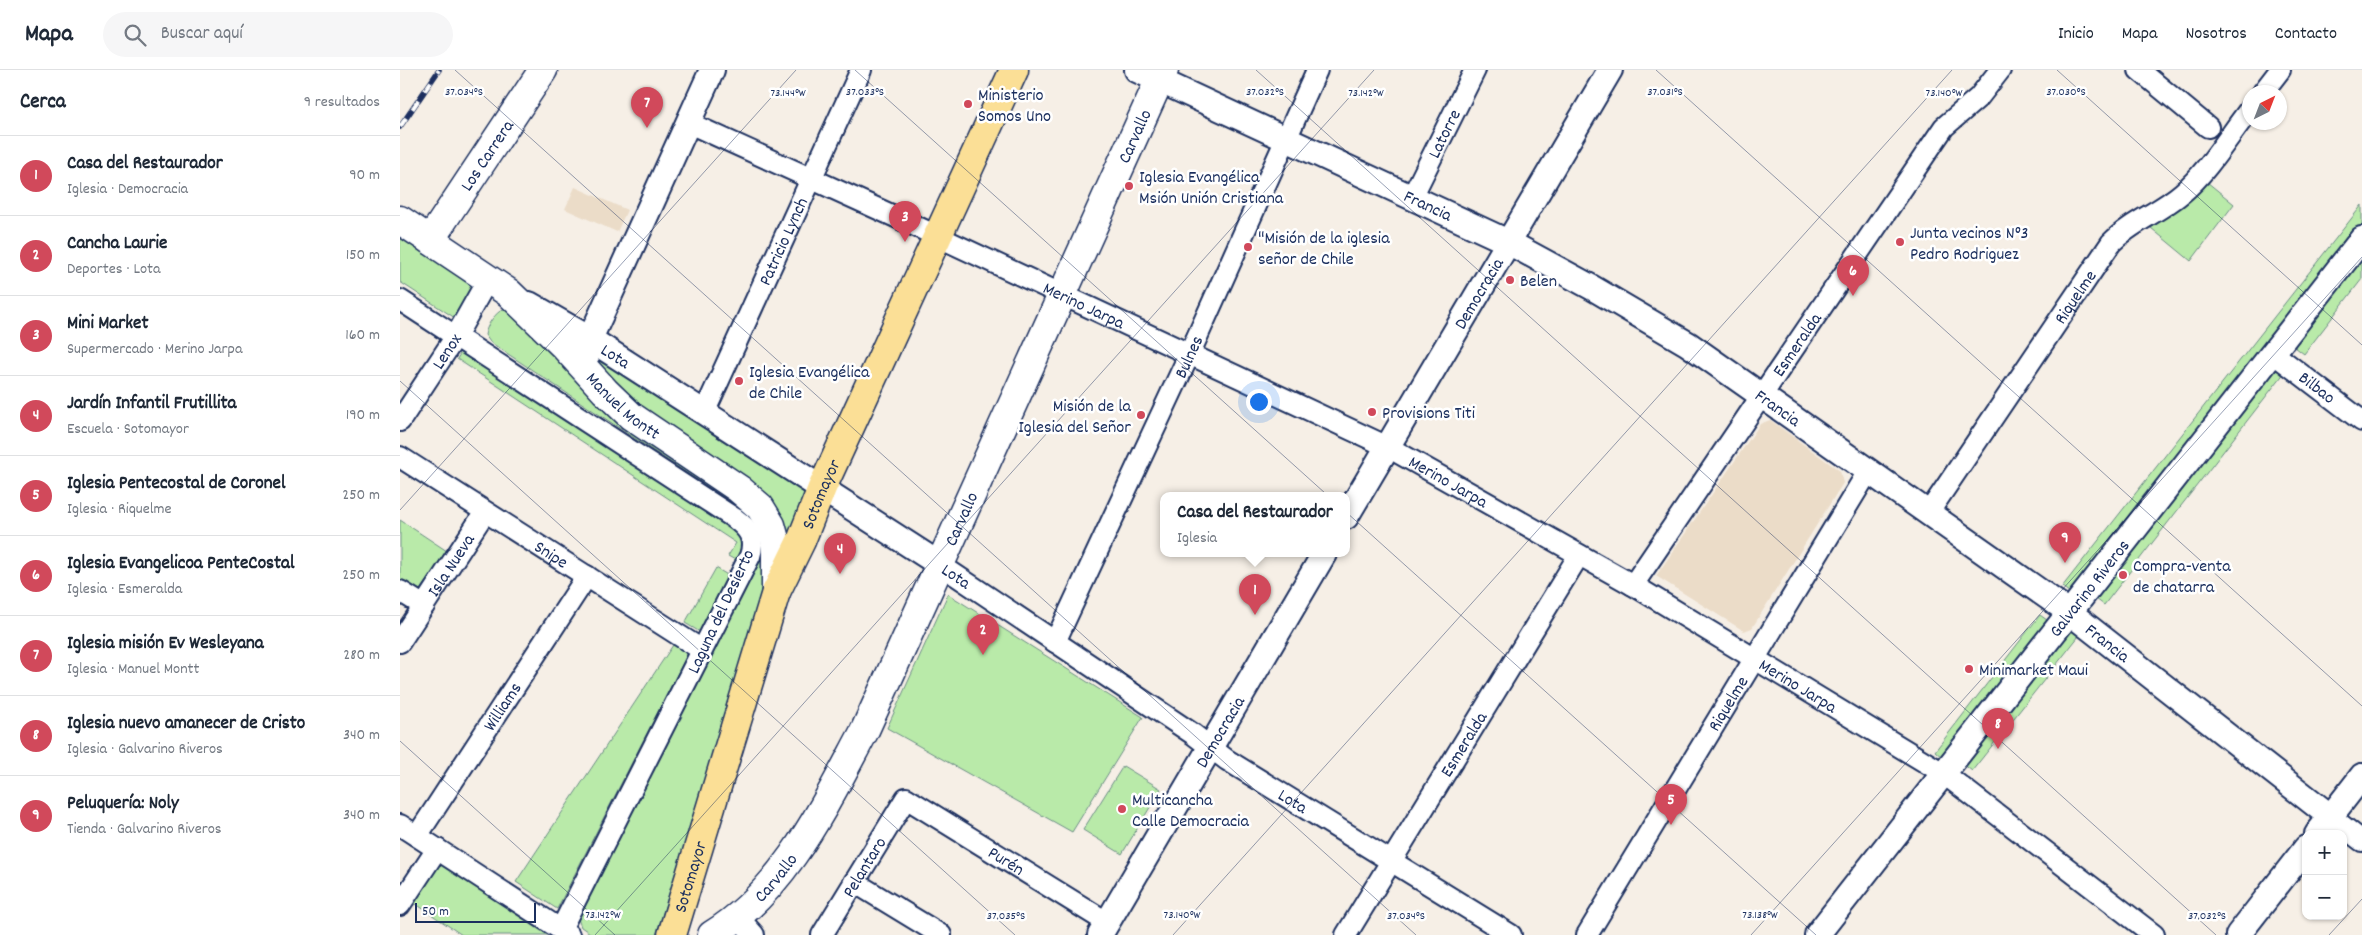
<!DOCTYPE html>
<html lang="es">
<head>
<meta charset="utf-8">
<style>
	:root { --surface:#fff; --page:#f6f6f7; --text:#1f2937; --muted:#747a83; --line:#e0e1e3; --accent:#d1495b }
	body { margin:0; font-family:Dekko,sans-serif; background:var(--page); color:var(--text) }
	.controls { position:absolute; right:15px; bottom:15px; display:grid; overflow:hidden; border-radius:10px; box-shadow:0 1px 4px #0004 }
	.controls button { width:45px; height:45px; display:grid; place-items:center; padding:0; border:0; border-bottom:1px solid var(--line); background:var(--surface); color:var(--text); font:25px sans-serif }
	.compass { position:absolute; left:1842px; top:15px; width:45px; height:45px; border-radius:50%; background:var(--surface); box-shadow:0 1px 4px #0004; rotate:42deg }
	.scale { position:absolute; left:15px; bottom:12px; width:121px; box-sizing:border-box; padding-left:5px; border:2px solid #1b2f5e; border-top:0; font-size:14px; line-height:18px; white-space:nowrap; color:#1b2f5e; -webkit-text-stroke:4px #fff; paint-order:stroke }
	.you { position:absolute; left:858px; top:331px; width:18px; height:18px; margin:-12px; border:4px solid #fff; border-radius:50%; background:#1a73e8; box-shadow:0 0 0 8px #1a73e833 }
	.badge { display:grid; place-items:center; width:32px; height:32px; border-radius:50%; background:var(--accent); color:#fff; font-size:16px; font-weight:700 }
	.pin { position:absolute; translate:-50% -41px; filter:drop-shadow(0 1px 2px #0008) }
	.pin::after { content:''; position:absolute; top:26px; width:18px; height:15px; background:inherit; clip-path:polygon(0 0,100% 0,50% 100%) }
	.popup { position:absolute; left:760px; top:422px; width:190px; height:65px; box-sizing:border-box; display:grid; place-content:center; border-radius:10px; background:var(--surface); filter:drop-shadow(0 1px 4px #0005); font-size:16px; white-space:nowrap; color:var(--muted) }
	.popup b { font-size:19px; color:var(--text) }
	.popup::after { content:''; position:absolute; left:50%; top:100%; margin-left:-10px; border:10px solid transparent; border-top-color:var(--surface) }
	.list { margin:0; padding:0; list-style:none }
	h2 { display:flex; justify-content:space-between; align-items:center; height:65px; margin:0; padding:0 20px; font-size:21px }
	h2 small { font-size:16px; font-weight:400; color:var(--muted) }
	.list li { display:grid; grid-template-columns:32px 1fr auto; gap:15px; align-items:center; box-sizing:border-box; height:80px; padding:0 20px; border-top:1px solid var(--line) }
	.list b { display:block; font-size:19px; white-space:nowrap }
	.list p { margin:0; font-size:16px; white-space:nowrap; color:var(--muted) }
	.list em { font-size:16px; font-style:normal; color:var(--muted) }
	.icon { flex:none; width:28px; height:28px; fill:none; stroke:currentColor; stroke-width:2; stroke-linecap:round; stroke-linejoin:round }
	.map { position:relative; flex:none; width:1962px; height:865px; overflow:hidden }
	header { display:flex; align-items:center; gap:30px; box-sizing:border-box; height:70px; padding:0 25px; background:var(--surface); border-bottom:1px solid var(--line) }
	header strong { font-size:24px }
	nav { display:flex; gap:28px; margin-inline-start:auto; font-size:18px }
	.search { width:350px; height:45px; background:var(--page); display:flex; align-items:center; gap:12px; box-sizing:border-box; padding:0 18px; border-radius:28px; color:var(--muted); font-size:19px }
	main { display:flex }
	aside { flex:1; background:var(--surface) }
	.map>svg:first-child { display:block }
	.built { fill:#ebdcc8 }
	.green { fill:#b9eaa9; stroke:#6a8c84 }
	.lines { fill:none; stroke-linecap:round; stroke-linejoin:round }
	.minor-casing { stroke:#1b2f5e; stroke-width:24 }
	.tertiary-casing { stroke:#1b2f5e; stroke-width:28 }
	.secondary-casing { stroke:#1b2f5e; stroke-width:31 }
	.primary-casing { stroke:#1b2f5e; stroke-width:31 }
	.minor { stroke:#fff; stroke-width:20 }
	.tertiary { stroke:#fff; stroke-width:24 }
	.secondary { stroke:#fff; stroke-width:28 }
	.primary { stroke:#fbdf96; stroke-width:28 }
	.rail-casing { stroke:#1b2f5e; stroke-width:5.5 }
	.rail { stroke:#fff; stroke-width:4; stroke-dasharray:11; stroke-linecap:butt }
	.ticks { fill:none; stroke:#1b2f5e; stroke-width:1; stroke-opacity:0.45 }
	.poi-dot { fill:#d1495b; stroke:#fff; stroke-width:2 }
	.labels { text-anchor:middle; stroke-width:5; stroke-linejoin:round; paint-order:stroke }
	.poi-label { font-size:18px; fill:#1b2f5e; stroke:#fff; text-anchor:start }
	.street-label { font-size:18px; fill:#1b2f5e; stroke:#fff }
	.ticks-label { font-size:12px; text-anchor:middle; fill:#1b2f5e; stroke:#fff; stroke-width:5; stroke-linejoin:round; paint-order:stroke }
</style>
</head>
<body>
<header>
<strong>Mapa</strong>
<div class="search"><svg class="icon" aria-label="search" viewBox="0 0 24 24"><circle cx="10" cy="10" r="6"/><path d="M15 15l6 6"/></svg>Buscar aquí</div>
<nav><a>Inicio</a><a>Mapa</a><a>Nosotros</a><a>Contacto</a></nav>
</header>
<main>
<aside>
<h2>Cerca<small>9 resultados</small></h2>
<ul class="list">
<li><span class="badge">1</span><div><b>Casa del Restaurador</b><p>Iglesia · Democracia</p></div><em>90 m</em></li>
<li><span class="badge">2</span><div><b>Cancha Laurie</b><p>Deportes · Lota</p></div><em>150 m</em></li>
<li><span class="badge">3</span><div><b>Mini Market</b><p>Supermercado · Merino Jarpa</p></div><em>160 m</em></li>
<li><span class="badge">4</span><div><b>Jardín Infantil Frutillita</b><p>Escuela · Sotomayor</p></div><em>190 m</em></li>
<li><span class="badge">5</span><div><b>Iglesia Pentecostal de Coronel</b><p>Iglesia · Riquelme</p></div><em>250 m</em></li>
<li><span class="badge">6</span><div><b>Iglesia Evangelicoa PenteCostal</b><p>Iglesia · Esmeralda</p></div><em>250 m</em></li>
<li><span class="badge">7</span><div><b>Iglesia misión Ev Wesleyana</b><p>Iglesia · Manuel Montt</p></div><em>280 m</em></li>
<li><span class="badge">8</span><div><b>Iglesia nuevo amanecer de Cristo</b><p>Iglesia · Galvarino Riveros</p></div><em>340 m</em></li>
<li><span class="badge">9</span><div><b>Peluquería: Noly</b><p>Tienda · Galvarino Riveros</p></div><em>340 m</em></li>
</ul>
</aside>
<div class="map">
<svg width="1962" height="865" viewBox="0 0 1962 865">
	<rect width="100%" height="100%" fill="#f6efe6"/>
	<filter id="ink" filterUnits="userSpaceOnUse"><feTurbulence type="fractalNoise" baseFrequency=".02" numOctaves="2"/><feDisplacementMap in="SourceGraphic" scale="10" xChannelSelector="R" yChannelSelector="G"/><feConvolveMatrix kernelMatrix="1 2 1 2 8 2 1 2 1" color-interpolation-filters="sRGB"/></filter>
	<g filter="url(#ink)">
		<!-- built -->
		<path class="built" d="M 175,117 L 227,140 L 217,162 L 165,139 Z
			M 1370,350 L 1440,401 L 1443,413 L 1352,558 L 1344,561 L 1256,506 L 1360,354 Z"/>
		<!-- green -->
		<path class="green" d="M 1807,112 L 1834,134 L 1791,191 L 1751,158 L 1794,125 Z
			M 1962,135 L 1962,157 L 1673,525 L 1662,517 Z
			M 0,165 L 74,216 L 55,248 L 0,212 Z
			M 1962,184 L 1962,209 L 1904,284 L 1891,274 Z
			M 105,238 L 362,451 L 368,508 L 256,865 L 193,865 L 181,857 L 177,846 L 360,468 L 350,445 L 90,272 L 85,265 C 87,254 95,243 105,238 Z
			M 63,279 L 342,463 L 347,471 L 337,491 L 328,486 L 336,473 L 57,289 Z
			M 197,285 L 403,418 L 408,424 L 390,477 L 248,347 L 197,293 Z
			M 1874,295 L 1885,302 L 1704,535 L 1692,526 Z
			M 0,450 L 47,481 L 15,527 L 0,518 Z
			M 316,498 L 329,506 L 300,562 L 285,553 Z
			M 548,524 L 743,647 L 672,762 L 487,658 Z
			M 1640,545 L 1651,553 L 1544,689 L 1535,681 Z
			M 1668,558 L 1679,566 L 1572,701 L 1563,694 Z
			M 275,572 L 289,581 L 157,839 L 116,812 Z
			M 723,696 L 761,719 L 722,784 L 683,760 Z
			M 39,791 L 153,865 L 62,865 L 13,832 Z"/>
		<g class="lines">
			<defs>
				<g id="minor">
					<path d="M 1739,0 L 1808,57"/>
					<path d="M 1863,22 L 1880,0"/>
					<path id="s1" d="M 289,53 L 509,153 L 988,377 L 1233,515 L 1543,703 L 1754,865"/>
					<path id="s2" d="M 1012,127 L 1075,0"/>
					<path d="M 0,230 L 334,448 C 348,458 356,468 350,486 L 161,859"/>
					<path id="s3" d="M 1873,283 L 1962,351"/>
					<path id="s4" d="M 304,343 L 461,0"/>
					<path id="s5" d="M 0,351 L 56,266 L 88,209"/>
					<path id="s6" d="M 0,387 L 302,580"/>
					<path id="s7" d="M 1529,442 L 1711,173 C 1731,152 1760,142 1782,123 C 1809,100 1828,67 1850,39"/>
					<path id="s8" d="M 539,494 L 793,664 L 827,690 L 1111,865"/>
					<path id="s9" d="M 1233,515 L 1544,57 L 1579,27 L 1600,0"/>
					<path d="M 0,521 L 24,536"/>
					<path id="s10" d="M 0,572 L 85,442"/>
					<path id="s11" d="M 655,572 L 789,285 L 917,0"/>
					<path d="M 1931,747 L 1962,771"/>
					<path d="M 0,755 L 169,865"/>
					<path id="s12" d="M 17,766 L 187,506"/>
					<path d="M 454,812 L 541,865"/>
					<path d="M 0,835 L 37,779"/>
					<path d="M 338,847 L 354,865"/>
					<path id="s13" d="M 422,865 L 506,728 L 708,853"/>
					<path id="s14" d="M 946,865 L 1179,485"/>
					<path id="s15" d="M 1187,865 L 1469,400"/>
				</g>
				<g id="tertiary">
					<path id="s16" d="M 737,0 L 1108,172 L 1191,217 L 1288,274 L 1669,542 L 1931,747"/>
					<path id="s17" d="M 129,234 L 190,269 L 539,494"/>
					<path d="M 188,284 L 190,269 L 312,0"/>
					<path id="s18" d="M 946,447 L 1210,0"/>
					<path d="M 1917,764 L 1962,706"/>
					<path id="s19" d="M 700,865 L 924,484"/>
					<path id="s20" d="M 1417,865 L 1962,169"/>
					<path d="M 1838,865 L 1906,778"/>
				</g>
				<g id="secondary">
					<path id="s21" d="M 0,150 L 109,223 L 165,277 L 205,321 L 231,346 L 339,419 L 360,437 L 371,455 L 376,473 L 376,522"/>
					<path id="s22" d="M 30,170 L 143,0"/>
					<path id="s23" d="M 312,865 C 385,820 424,736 464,662 L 764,0"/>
				</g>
				<g id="primary">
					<path id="s24" d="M 272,865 L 376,522 L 401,471 L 422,418 L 614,0"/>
				</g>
			</defs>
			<!-- minor casing -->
			<use href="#minor" class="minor-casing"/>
			<!-- tertiary casing -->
			<use href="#tertiary" class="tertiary-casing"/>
			<!-- secondary casing -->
			<use href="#secondary" class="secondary-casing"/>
			<!-- primary casing -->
			<use href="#primary" class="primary-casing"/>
			<!-- minor -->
			<use href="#minor" class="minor"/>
			<!-- tertiary -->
			<use href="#tertiary" class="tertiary"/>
			<!-- secondary -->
			<use href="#secondary" class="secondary"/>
			<!-- primary -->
			<use href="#primary" class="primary"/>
			<defs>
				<path id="rail" d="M 0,57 L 39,0"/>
			</defs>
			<!-- rail casing -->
			<use href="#rail" class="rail-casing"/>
			<!-- rail -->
			<use href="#rail" class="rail"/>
		</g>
	</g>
	<!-- ticks -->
	<path class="ticks" d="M 55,0 L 1016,865M 455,0 L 1416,865M 856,0 L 1816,865M 1256,0 L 1962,636M 1657,0 L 1962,275M 0,311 L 615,865M 0,440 L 396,0M 0,671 L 215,865M 195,865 L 974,0M 773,865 L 1552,0M 1351,865 L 1962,187M 1929,865 L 1962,829"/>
	<!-- markers -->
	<g class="poi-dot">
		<circle cx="568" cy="34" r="5"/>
		<circle cx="729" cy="116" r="5"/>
		<circle cx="1500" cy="172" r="5"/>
		<circle cx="848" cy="177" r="5"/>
		<circle cx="1110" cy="210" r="5"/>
		<circle cx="339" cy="311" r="5"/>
		<circle cx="972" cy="342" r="5"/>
		<circle cx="741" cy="345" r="5"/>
		<circle cx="1723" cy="505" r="5"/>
		<circle cx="1569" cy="599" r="5"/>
		<circle cx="722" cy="739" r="5"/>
	</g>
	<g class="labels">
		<!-- poi labels -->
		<g class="poi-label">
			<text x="578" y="30">Ministerio<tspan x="578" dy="21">Somos Uno</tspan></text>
			<text x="739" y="112">Iglesia Evangélica<tspan x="739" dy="21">Msión Unión Cristiana</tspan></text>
			<text x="1510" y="168">Junta vecinos N°3<tspan x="1510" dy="21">Pedro Rodriguez</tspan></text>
			<text x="858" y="173">"Misión de la iglesia<tspan x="858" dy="21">señor de Chile</tspan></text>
			<text x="1120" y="216">Belen</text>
			<text x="349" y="307">Iglesia Evangélica<tspan x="349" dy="21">de Chile</tspan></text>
			<text x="731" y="341" text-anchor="end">Misión de la<tspan x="731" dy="21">Iglesia del Señor</tspan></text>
			<text x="982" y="348">Provisions Titi</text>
			<text x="1733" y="501">Compra-venta<tspan x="1733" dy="21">de chatarra</tspan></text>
			<text x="1579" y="605">Minimarket Maui</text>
			<text x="732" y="735">Multicancha<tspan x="732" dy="21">Calle Democracia</tspan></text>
		</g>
		<!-- street labels -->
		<g class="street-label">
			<text dy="6" stroke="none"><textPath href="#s2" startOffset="71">Latorre</textPath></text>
			<text dy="6" stroke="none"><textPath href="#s23" startOffset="911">Carvallo</textPath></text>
			<text dy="6" stroke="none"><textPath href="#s22" startOffset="102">Los Carrera</textPath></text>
			<text dy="6" stroke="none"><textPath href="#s16" startOffset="321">Francia</textPath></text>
			<text dy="6" stroke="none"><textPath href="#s4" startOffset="189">Patricio Lynch</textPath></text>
			<text dy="6" stroke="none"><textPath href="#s18" startOffset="260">Democracia</textPath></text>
			<text dy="6" stroke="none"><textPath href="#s7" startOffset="260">Riquelme</textPath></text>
			<text dy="6" stroke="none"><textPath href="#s1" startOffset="435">Merino Jarpa</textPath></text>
			<text dy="6" stroke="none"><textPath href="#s9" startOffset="291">Esmeralda</textPath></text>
			<text dy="6" stroke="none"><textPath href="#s5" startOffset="84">Lenox</textPath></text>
			<text dy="6" stroke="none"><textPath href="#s17" startOffset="101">Lota</textPath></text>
			<text dy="6" stroke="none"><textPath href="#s11" startOffset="315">Bulnes</textPath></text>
			<text dy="6" stroke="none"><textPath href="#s3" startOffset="56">Bilbao</textPath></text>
			<text dy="6" stroke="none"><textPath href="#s21" startOffset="292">Manuel Montt</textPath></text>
			<text dy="6" stroke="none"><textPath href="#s16" startOffset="726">Francia</textPath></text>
			<text dy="6" stroke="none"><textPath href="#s1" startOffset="840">Merino Jarpa</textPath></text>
			<text dy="6" stroke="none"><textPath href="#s24" startOffset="466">Sotomayor</textPath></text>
			<text dy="6" stroke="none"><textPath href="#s23" startOffset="491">Carvallo</textPath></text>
			<text dy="6" stroke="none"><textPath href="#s6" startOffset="180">Snipe</textPath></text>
			<text dy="6" stroke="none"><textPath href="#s10" startOffset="92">Isla Nueva</textPath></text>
			<text dy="6" stroke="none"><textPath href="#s8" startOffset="21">Lota</textPath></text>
			<text dy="6" stroke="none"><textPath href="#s20" startOffset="441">Galvarino Riveros</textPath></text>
			<text transform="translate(320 541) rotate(-65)" y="6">Laguna del Desierto</text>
			<text dy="6" stroke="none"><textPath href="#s16" startOffset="1131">Francia</textPath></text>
			<text dy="6" stroke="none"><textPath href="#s1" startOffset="1245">Merino Jarpa</textPath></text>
			<text dy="6" stroke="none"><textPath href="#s15" startOffset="271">Riquelme</textPath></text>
			<text dy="6" stroke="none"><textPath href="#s12" startOffset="155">Williams</textPath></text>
			<text dy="6" stroke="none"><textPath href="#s19" startOffset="236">Democracia</textPath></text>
			<text dy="6" stroke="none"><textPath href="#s14" startOffset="224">Esmeralda</textPath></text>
			<text dy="6" stroke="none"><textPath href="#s8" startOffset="426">Lota</textPath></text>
			<text dy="6" stroke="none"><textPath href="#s13" startOffset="279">Purén</textPath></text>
			<text dy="6" stroke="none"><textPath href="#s13" startOffset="80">Pelantaro</textPath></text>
			<text dy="6" stroke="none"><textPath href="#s24" startOffset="61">Sotomayor</textPath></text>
			<text dy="6" stroke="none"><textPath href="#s23" startOffset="86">Carvallo</textPath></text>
		</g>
	</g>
	<g class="ticks-label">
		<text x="64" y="25">37.034°S</text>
		<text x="465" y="25">37.033°S</text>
		<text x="865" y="25">37.032°S</text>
		<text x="1265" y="25">37.031°S</text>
		<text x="1666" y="25">37.030°S</text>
		<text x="388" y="26">73.144°W</text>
		<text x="1544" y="26">73.140°W</text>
		<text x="966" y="26">73.142°W</text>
		<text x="203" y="848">73.142°W</text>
		<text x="782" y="848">73.140°W</text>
		<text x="1360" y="848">73.138°W</text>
		<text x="606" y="849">37.035°S</text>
		<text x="1006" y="849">37.034°S</text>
		<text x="1807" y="849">37.032°S</text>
	</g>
</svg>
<div class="controls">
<button>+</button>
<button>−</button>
</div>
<svg class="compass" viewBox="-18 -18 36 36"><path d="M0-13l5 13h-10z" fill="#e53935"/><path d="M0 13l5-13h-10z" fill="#747a83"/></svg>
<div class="scale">50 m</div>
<div class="you"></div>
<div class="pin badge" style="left:855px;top:545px">1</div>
<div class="popup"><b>Casa del Restaurador</b>Iglesia</div>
<div class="pin badge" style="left:583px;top:585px">2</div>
<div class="pin badge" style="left:505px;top:172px">3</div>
<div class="pin badge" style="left:440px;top:504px">4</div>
<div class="pin badge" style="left:1271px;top:755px">5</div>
<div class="pin badge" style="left:1453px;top:226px">6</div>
<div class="pin badge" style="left:247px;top:58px">7</div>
<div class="pin badge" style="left:1598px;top:679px">8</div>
<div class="pin badge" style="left:1665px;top:493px">9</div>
</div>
</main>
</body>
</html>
